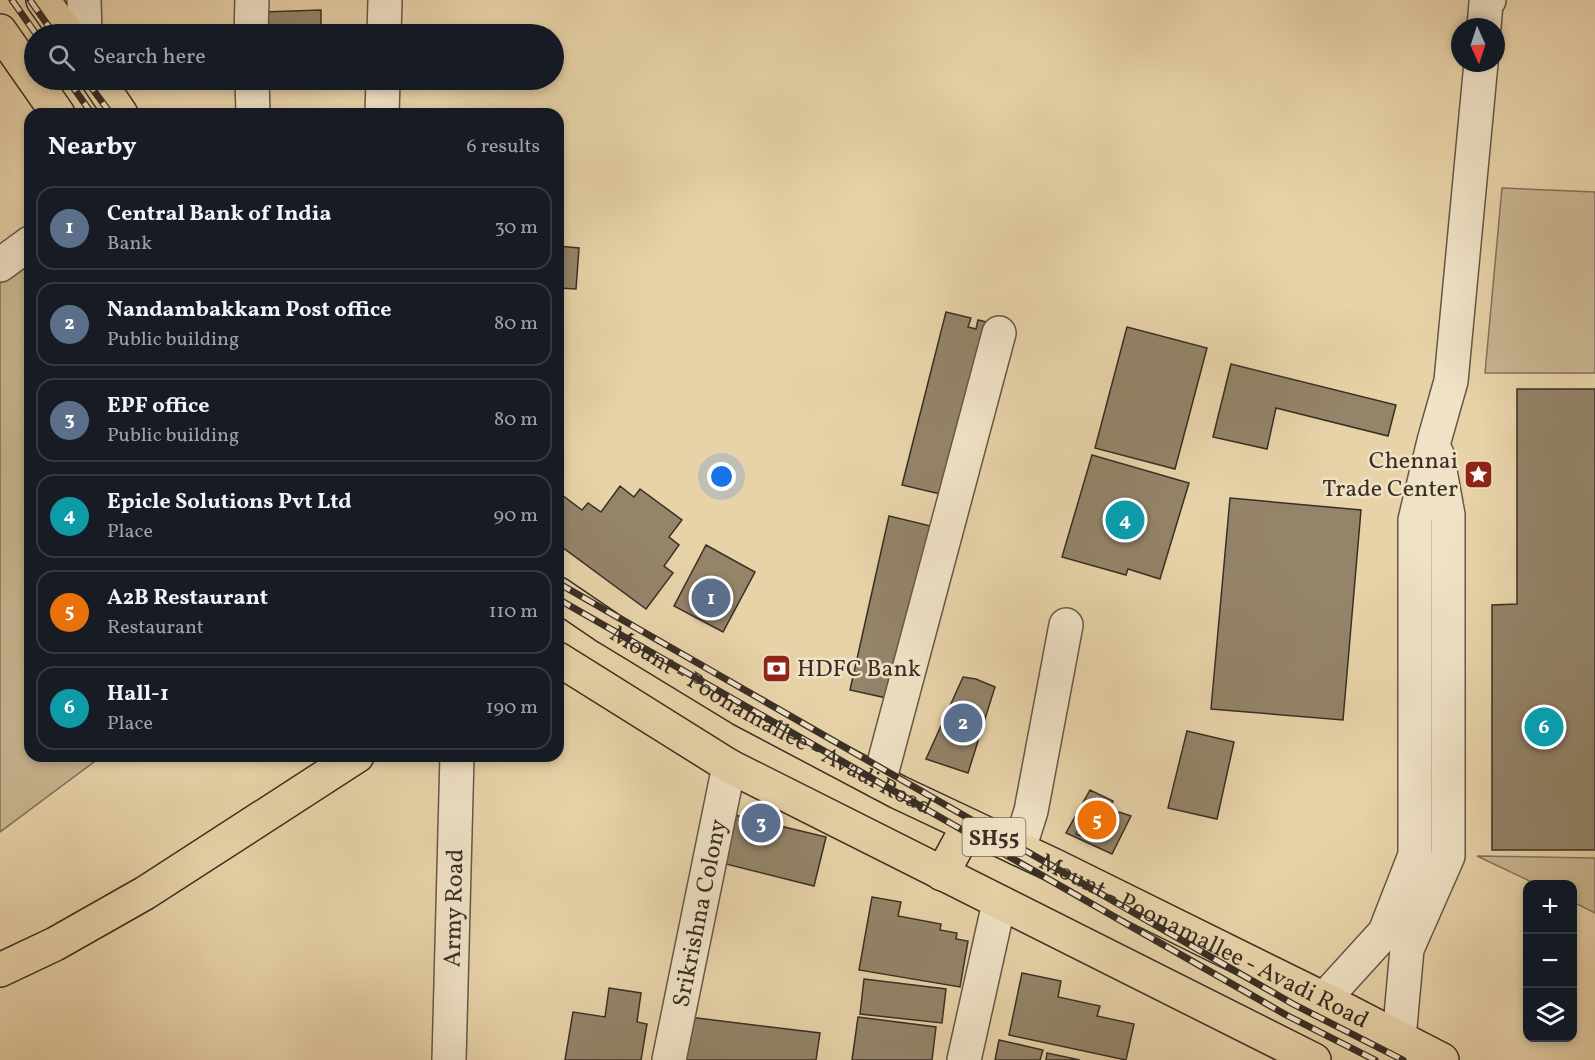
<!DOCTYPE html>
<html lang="en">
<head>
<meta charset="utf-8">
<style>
	:root { --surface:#171b24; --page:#242831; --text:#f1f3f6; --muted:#9ea1a6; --line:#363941; --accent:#8c9099 }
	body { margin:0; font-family:Vollkorn,serif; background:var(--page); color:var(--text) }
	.controls { position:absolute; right:18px; bottom:18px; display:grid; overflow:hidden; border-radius:12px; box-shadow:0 3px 9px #0003 }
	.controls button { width:54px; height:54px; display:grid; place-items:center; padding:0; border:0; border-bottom:2px solid var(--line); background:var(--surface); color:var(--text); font:30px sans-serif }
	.compass { position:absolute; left:1451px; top:18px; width:54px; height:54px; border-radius:50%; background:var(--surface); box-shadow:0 3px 9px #0003; rotate:177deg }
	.you { position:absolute; left:722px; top:477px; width:21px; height:21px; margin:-15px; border:4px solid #fff; border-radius:50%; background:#1a73e8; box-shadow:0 0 0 9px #1a73e833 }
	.badge { display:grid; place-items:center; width:39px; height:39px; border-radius:50%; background:var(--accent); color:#fff; font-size:20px; font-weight:700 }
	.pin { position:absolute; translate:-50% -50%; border:3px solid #fff; box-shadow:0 2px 6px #0006 }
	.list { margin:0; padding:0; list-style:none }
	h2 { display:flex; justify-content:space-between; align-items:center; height:78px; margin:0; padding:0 24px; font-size:26px }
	h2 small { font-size:20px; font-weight:400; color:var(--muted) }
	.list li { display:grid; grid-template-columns:39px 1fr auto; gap:18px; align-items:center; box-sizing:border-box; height:84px; margin:0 12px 12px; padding:0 12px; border:2px solid var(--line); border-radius:18px }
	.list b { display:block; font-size:22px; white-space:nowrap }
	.list p { margin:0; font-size:20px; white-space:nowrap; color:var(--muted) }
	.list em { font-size:20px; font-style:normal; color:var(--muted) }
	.icon { flex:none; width:33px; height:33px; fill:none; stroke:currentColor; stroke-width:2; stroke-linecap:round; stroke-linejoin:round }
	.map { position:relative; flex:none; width:1595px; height:1060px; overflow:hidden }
	.search { position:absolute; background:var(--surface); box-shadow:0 3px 9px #0003; left:24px; top:24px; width:540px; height:66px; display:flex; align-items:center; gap:15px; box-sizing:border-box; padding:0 21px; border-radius:33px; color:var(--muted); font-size:22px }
	.panel { position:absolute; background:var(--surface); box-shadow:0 3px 9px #0003; left:24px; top:108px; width:540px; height:654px; border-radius:18px }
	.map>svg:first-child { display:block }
	.green { fill:#cab793; stroke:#82735c; stroke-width:1.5 }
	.building { fill:#94846a; stroke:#392f25; stroke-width:1.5 }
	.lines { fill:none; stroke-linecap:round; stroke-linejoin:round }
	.minor-casing { stroke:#655846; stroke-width:36 }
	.major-casing { stroke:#392f25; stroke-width:36 }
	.minor { stroke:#f0e2c7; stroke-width:33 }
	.major { stroke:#e8d3a9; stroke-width:33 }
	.rail-casing { stroke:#392f25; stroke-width:7 }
	.rail { stroke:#f0e2c7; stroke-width:4.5; stroke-dasharray:14; stroke-linecap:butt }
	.labels { text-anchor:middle; stroke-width:5; stroke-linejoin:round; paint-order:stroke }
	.shield { fill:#f0e2c7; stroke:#706556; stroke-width:1.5 }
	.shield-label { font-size:22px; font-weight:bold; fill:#392f25 }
	.poi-label { font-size:24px; fill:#392f25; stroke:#f0e2c7; text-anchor:end }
	.street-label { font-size:24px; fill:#392f25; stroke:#f0e2c7 }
</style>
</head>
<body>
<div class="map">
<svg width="1595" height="1060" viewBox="0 0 1595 1060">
	<rect width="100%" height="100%" fill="#e8d3a9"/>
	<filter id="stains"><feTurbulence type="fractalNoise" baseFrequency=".00333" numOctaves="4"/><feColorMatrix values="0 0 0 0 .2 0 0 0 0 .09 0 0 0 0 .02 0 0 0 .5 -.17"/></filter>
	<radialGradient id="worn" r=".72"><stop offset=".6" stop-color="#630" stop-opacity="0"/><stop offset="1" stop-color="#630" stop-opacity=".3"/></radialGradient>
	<!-- green -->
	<path class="green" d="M 1502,188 L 1595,192 L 1595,373 L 1485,373 Z
		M 30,251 L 30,756 L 102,756 L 0,832 L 0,273 Z
		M 1477,856 L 1595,858 L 1595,913 L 1573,902 L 1572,884 L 1536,884 Z"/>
	<!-- building -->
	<path class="building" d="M 321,10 L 321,29 L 264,32 L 263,12 Z
		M 558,246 L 579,248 L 576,289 L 558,288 Z
		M 946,312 L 971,318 L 968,327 L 976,329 L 978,320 L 991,323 L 949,496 L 902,485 Z
		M 1127,327 L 1207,348 L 1175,469 L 1095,448 Z
		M 1231,364 L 1396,405 L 1388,436 L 1276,408 L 1267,449 L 1213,437 Z
		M 1517,389 L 1595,389 L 1595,850 L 1492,850 L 1492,605 L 1517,604 Z
		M 1092,455 L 1189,483 L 1160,579 L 1128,569 L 1126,575 L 1062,557 Z
		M 620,486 L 634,497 L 640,489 L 682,520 L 669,537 L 679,545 L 664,566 L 673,573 L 646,609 L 558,544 L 558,492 L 582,510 L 588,503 L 601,512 Z
		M 1230,498 L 1361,510 L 1343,720 L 1211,709 Z
		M 889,516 L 939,528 L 900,701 L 850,690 Z
		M 706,545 L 755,572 L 723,632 L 674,606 Z
		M 963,677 L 976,679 L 995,687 L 968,773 L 926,759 Z
		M 1187,731 L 1234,742 L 1217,819 L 1168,808 Z
		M 1090,790 L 1113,801 L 1100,823 L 1083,821 L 1076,834 L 1084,837 L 1104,829 L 1108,818 L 1119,812 L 1131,816 L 1112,854 L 1066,833 Z
		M 726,813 L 826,837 L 814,886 L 714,861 Z
		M 872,897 L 901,902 L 898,916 L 941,924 L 940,930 L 957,933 L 956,939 L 968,941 L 960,987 L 859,970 Z
		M 1022,973 L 1061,981 L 1058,997 L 1100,1006 L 1097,1016 L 1134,1024 L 1126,1060 L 1009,1035 Z
		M 864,979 L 946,989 L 942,1023 L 860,1014 Z
		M 609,988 L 641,993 L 637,1022 L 647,1024 L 641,1060 L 565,1060 L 573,1012 L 605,1017 Z
		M 689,1017 L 820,1033 L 816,1060 L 684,1060 Z
		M 858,1017 L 936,1027 L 932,1060 L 852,1060 Z
		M 999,1040 L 1043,1050 L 1040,1060 L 995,1060 Z
		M 1047,1053 L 1080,1060 L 1046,1060 Z"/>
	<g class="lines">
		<defs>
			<g id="minor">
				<path d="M 84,0 L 85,34"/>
				<path d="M 1484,27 L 1486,3 L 1489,0"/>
				<path d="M 251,34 L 252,0"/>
				<path d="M 384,34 L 385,0"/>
				<path d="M 252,80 L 253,114"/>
				<path d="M 382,114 L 383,80"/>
				<path d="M 0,265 L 30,243"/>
				<path d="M 879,782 L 999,333"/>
				<path d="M 1019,849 L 1031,811 L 1066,625"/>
				<path d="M 1324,999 L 1385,932 L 1415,855 L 1415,520 L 1434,441 L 1451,381 L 1481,63"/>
				<path d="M 1399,1038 L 1407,949 L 1448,856 L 1448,515 L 1437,454"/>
				<path id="s1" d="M 449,1060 L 457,756"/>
				<path id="s2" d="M 669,1060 L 729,766"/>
				<path d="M 964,1060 L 999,903"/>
			</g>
			<g id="major">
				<path d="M 43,0 L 67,34"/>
				<path d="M 0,31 L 58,114"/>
				<path d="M 98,80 L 121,114"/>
				<path id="s3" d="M 558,594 L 608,628 L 741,709 L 898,792 L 1055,866 L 1324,999 L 1442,1060"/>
				<path d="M 558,659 L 729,766 L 1314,1060"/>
				<path d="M 942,874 L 968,826"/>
				<path d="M 0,970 L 55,944 L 145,893 L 357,756"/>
			</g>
		</defs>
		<!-- minor casing -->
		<use href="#minor" class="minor-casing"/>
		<!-- major casing -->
		<use href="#major" class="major-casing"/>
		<!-- minor -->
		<use href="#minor" class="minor"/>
		<!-- major -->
		<use href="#major" class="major"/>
		<defs>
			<path id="rail" d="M 12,0 L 36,34
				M 30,0 L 54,34
				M 68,80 L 92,114
				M 86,80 L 111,114
				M 558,583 L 1293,1004 L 1403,1060
				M 558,599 L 1288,1016 L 1375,1060"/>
		</defs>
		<!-- rail casing -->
		<use href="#rail" class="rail-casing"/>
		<!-- rail -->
		<use href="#rail" class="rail"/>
	</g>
	<!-- icons -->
	<defs>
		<symbol id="sight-square" viewBox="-11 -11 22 22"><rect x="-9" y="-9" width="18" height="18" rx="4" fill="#8f2418" stroke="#f0e2c7"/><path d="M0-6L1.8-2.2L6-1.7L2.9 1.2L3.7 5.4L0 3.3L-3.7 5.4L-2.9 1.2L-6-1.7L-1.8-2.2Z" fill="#fff"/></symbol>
		<symbol id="bank-square" viewBox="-11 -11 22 22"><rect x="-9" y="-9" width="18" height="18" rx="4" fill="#8f2418" stroke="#f0e2c7"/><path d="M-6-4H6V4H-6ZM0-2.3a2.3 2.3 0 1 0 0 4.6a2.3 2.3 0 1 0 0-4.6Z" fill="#fff"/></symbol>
	</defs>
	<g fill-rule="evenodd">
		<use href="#sight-square" x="1462" y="458" width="33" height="33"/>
		<use href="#bank-square" x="760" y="652" width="33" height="33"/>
	</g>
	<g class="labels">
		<!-- shield labels -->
		<rect class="shield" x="962.5" y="818" width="63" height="38" rx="4.5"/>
		<g class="shield-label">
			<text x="994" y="845">SH55</text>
		</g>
		<!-- poi labels -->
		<g class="poi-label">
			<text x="1458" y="468">Chennai<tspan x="1458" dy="28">Trade Center</tspan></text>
			<text x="797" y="676" text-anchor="start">HDFC Bank</text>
		</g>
		<!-- street labels -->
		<g class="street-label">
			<text dy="8" stroke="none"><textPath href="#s3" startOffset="248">Mount - Poonamallee - Avadi Road</textPath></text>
			<text dy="8" stroke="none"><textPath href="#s1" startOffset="152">Army Road</textPath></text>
			<text dy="8" stroke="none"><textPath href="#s2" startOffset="150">Srikrishna Colony</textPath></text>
			<text dy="8" stroke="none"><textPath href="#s3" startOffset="734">Mount - Poonamallee - Avadi Road</textPath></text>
		</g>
	</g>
	<rect width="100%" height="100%" filter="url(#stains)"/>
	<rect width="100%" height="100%" fill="url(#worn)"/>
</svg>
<div class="controls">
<button>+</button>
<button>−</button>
<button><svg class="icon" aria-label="layers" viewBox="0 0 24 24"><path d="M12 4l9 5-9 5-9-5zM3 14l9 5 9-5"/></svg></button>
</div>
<svg class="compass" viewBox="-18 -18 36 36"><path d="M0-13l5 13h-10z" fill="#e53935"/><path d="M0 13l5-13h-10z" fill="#9ea1a6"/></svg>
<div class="you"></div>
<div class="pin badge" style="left:711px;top:598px;background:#5c6f8a">1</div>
<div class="pin badge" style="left:963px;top:723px;background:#5c6f8a">2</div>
<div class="pin badge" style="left:761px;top:823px;background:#5c6f8a">3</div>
<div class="pin badge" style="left:1125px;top:520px;background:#0f9aa8">4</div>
<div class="pin badge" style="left:1097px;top:820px;background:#e8710a">5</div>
<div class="pin badge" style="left:1544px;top:727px;background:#0f9aa8">6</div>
<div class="search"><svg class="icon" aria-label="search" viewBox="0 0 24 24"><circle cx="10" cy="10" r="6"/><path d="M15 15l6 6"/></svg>Search here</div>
<section class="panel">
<h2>Nearby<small>6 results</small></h2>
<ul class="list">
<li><span class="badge" style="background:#5c6f8a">1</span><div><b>Central Bank of India</b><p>Bank</p></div><em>30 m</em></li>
<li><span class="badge" style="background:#5c6f8a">2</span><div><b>Nandambakkam Post office</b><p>Public building</p></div><em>80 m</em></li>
<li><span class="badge" style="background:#5c6f8a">3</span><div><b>EPF office</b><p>Public building</p></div><em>80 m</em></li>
<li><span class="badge" style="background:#0f9aa8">4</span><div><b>Epicle Solutions Pvt Ltd</b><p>Place</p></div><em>90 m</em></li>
<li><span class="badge" style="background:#e8710a">5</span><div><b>A2B Restaurant</b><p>Restaurant</p></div><em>110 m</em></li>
<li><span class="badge" style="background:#0f9aa8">6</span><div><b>Hall-1</b><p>Place</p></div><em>190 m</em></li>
</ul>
</section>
</div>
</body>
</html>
